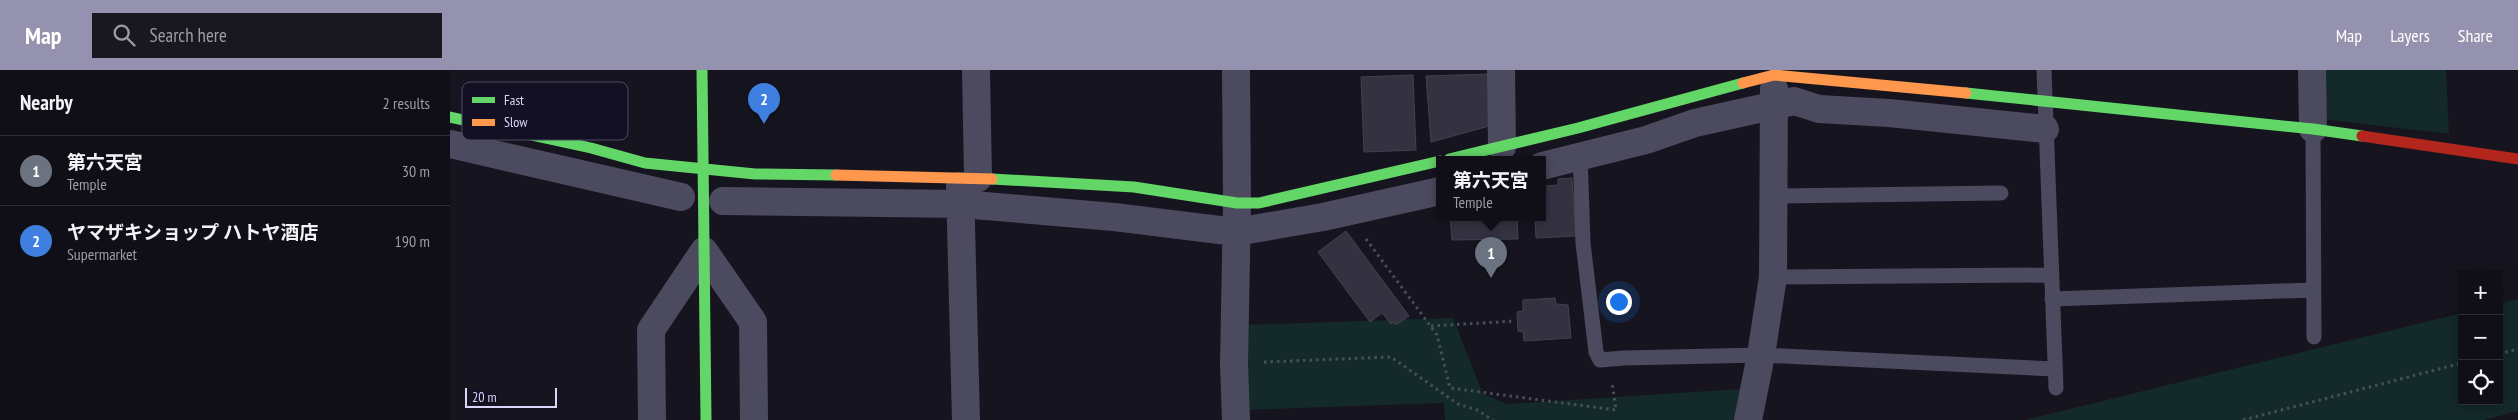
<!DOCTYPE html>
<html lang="en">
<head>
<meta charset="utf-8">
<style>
	:root { --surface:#100f17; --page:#191820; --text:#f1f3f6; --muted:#9c9ca1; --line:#302f36; --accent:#9492ae }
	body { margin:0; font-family:"PT Sans Narrow","Noto Sans JP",sans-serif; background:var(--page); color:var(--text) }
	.controls { position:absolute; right:15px; bottom:15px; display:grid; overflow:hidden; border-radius:0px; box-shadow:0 2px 12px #0003 }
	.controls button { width:45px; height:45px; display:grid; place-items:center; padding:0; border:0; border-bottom:1px solid var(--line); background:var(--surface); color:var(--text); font:25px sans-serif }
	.scale { position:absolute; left:15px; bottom:12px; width:92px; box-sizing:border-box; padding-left:5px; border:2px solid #d8d6fb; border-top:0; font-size:14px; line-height:18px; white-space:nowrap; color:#d8d6fb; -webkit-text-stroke:4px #131023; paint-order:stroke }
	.you { position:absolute; left:1168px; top:231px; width:18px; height:18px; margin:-12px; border:4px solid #fff; border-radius:50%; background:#1a73e8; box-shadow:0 0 0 8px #1a73e833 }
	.badge { display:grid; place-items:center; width:32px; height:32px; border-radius:50%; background:var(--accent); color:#fff; font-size:16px; font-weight:700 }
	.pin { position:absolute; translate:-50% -41px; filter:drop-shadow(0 1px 2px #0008) }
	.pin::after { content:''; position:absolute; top:26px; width:18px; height:15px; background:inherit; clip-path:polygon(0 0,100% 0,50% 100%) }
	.popup { position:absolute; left:986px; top:86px; width:110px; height:65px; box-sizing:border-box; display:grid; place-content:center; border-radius:0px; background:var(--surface); filter:drop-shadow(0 1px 4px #0005); font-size:16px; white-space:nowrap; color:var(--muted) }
	.popup b { font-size:19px; color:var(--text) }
	.popup::after { content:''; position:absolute; left:50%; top:100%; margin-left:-10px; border:10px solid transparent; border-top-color:var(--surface) }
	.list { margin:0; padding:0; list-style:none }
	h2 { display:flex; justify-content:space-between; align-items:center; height:65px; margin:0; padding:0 20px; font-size:21px }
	h2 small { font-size:16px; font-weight:400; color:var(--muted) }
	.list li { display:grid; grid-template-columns:32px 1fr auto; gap:15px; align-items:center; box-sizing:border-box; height:70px; padding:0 20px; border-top:1px solid var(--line) }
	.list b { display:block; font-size:19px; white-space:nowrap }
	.list p { margin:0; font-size:16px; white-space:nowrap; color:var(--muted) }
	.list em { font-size:16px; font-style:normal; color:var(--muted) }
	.icon { flex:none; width:28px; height:28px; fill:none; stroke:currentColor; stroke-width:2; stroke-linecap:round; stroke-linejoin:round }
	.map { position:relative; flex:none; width:2068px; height:350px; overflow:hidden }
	header { display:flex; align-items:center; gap:30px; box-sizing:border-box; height:70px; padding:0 25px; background:var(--accent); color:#fff }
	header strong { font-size:24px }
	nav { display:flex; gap:28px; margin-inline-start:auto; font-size:18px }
	.search { width:350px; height:45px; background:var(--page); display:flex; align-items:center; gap:12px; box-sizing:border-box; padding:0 18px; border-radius:0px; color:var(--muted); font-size:19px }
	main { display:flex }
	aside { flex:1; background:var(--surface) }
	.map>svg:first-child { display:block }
	.green { fill:#142929 }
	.building { fill:#343241; stroke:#434052 }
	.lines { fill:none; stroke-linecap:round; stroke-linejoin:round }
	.path { stroke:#45505b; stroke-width:3; stroke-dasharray:2.5 4; stroke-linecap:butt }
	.lane { stroke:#4b4a5f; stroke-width:15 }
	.street { stroke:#4b4a5f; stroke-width:28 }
	.fast { stroke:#63d668; stroke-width:11 }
	.slow { stroke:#ff974d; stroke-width:11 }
	.jam { stroke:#b3261e; stroke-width:11 }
	.key { fill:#131023; stroke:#4e4b64; stroke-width:1 }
	.key-label { font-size:14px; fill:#d8d6fb }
</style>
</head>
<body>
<header>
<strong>Map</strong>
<div class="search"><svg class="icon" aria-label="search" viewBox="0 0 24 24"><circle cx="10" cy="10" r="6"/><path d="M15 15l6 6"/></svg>Search here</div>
<nav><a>Map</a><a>Layers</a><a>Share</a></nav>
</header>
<main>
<aside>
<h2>Nearby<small>2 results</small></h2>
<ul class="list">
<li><span class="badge" style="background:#6b7280">1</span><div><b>第六天宮</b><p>Temple</p></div><em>30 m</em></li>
<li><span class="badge" style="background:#3f7fe0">2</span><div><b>ヤマザキショップ ハトヤ酒店</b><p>Supermarket</p></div><em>190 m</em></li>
</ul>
</aside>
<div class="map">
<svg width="2068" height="350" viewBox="0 0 2068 350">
	<rect width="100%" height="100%" fill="#16141f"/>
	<!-- green -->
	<path class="green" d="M 1872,0 L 1996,0 L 1999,64 L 1872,49 Z
		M 2068,229 L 2068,341 L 2034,350 L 1575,350 L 2012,243 L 2012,331 L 2049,331 L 2049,234 Z
		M 1003,248 L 1033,324 L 1057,334 L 1290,319 L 1284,350 L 995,350 L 994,333 L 791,340 L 789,255 Z"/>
	<!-- building -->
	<path class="building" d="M 1040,4 L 1043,55 L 981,72 L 976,6 Z
		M 963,5 L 966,80 L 914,82 L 911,7 Z
		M 1122,108 L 1126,166 L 1086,168 L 1085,147 L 1092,147 L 1092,116 L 1108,115 L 1108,109 Z
		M 1000,147 L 1067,147 L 1068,169 L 1002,170 Z
		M 896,161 L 959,246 L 946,255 L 944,252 L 941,254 L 932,243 L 920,252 L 868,182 Z
		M 1105,228 L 1106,234 L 1118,235 L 1121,268 L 1074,271 L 1073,262 L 1068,261 L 1067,242 L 1073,241 L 1073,230 Z"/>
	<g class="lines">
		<!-- path -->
		<path class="path" d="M 916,169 L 987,265 L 1000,318 L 1166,340 L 1162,312
			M 981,256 L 1065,251
			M 2049,284 L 2068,279
			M 814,292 L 941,287 L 1008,334 L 1027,340 L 1043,350
			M 1793,350 L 2012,293"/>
		<!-- lane -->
		<path class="lane" d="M 1594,0 L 1606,318
			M 1863,59 L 1864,267
			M 1130,82 L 1133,173 L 1146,282 L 1150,290 L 1174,288 L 1311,285 L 1604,299
			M 1322,126 L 1551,123
			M 1323,207 L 1600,205
			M 1602,229 L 1863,220"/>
		<!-- street -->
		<path class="street" d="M 526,0 L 528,108
			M 786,0 L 787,133 L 784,294 L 786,350
			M 1051,0 L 1052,77
			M 1862,0 L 1863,59
			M 0,74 L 231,127
			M 1092,96 L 1196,70 L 1245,53 L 1344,31 L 1369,39 L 1439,43 L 1595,59
			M 510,116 L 516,350
			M 273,131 L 512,134 L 664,147 L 786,162 L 873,147 L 990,121
			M 202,350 L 201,260 L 254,181 L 303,252 L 304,350
			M 1298,350 L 1311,285 L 1323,207 L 1324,19"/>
		<!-- fast -->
		<path class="fast" d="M 252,0 L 256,350
			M 1516,23 L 1863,59 L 1912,66
			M 0,47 L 141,78 L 195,93 L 305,104 L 386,105
			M 999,89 L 1128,58 L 1293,13
			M 542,109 L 684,117 L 787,133 L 809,133 L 990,91"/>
		<!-- slow -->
		<path class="slow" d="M 1293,13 L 1324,5 L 1516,23
			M 386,105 L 542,109"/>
		<!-- jam -->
		<path class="jam" d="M 1912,66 L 2068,89"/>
	</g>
	<!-- legend -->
	<rect x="12" y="12" width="166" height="58" rx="8" class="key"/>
	<rect x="22" y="27" width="23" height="6" fill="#63d668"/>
	<rect x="22" y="49" width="23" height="7" fill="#ff974d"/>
	<g class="key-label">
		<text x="54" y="35">Fast</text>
		<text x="54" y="57">Slow</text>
	</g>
</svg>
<div class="controls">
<button>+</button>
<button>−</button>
<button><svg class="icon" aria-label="locate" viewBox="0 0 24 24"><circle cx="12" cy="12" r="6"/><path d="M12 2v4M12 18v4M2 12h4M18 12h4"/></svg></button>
</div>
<div class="scale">20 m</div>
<div class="you"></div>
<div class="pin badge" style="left:1041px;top:208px;background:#6b7280">1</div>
<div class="popup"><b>第六天宮</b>Temple</div>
<div class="pin badge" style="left:314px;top:54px;background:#3f7fe0">2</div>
</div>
</main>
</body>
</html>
